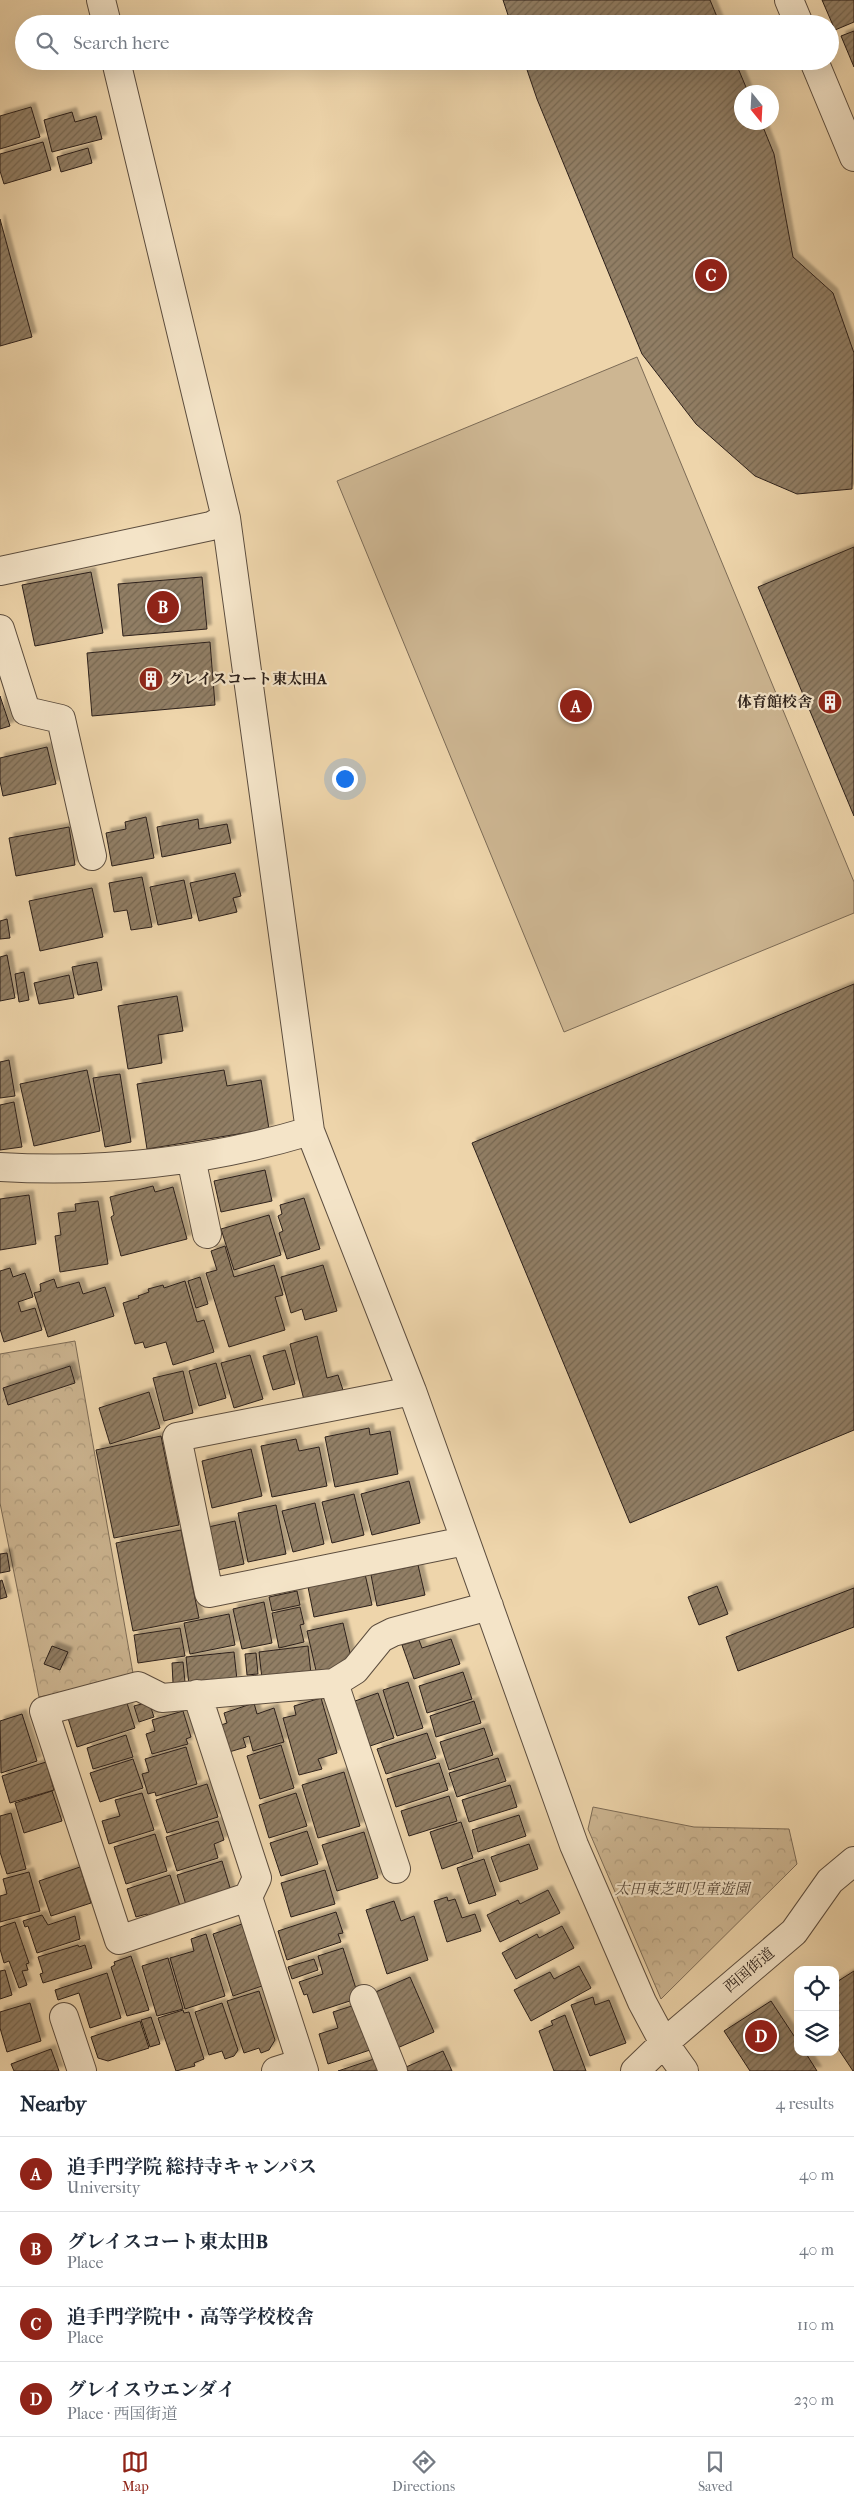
<!DOCTYPE html>
<html lang="en">
<head>
<meta charset="utf-8">
<style>
	:root { --surface:#fff; --page:#f2f2f3; --text:#1f2937; --muted:#747a83; --line:#e0e1e3; --accent:#8f2418 }
	body { margin:0; font-family:"IM FELL French Canon","Noto Serif JP",serif; background:var(--page); color:var(--text) }
	.controls { position:absolute; right:15px; bottom:15px; display:grid; overflow:hidden; border-radius:10px; box-shadow:0 5px 20px #0002 }
	.controls button { width:45px; height:45px; display:grid; place-items:center; padding:0; border:0; border-bottom:1px solid var(--line); background:var(--surface); color:var(--text); font:25px sans-serif }
	.compass { position:absolute; left:734px; top:85px; width:45px; height:45px; border-radius:50%; background:var(--surface); box-shadow:0 5px 20px #0002; rotate:162deg }
	.you { position:absolute; left:344px; top:778px; width:18px; height:18px; margin:-12px; border:4px solid #fff; border-radius:50%; background:#1a73e8; box-shadow:0 0 0 8px #1a73e833 }
	.badge { display:grid; place-items:center; width:32px; height:32px; border-radius:50%; background:var(--accent); color:#fff; font-size:16px; font-weight:700 }
	.pin { position:absolute; translate:-50% -50%; border:2px solid #fff; box-shadow:0 1px 5px #0006 }
	.list { margin:0; padding:0; list-style:none }
	h2 { display:flex; justify-content:space-between; align-items:center; height:65px; margin:0; padding:0 20px; font-size:21px }
	h2 small { font-size:16px; font-weight:400; color:var(--muted) }
	.list li { display:grid; grid-template-columns:32px 1fr auto; gap:15px; align-items:center; box-sizing:border-box; height:75px; padding:0 20px; border-top:1px solid var(--line) }
	.list b { display:block; font-size:19px; white-space:nowrap }
	.list p { margin:0; font-size:16px; white-space:nowrap; color:var(--muted) }
	.list em { font-size:16px; font-style:normal; color:var(--muted) }
	.icon { flex:none; width:28px; height:28px; fill:none; stroke:currentColor; stroke-width:2; stroke-linecap:round; stroke-linejoin:round }
	.map { position:relative; flex:none; width:854px; height:2071px; overflow:hidden }
	.search { position:absolute; background:var(--surface); box-shadow:0 5px 20px #0002; left:15px; right:15px; top:15px; height:55px; display:flex; align-items:center; gap:12px; box-sizing:border-box; padding:0 18px; border-radius:28px; color:var(--muted); font-size:19px }
	.sheet { height:365px; background:var(--surface) }
	nav { display:flex; justify-content:space-around; align-items:center; box-sizing:border-box; height:70px; border-top:1px solid var(--line); background:var(--surface); font-size:14px; color:var(--muted) }
	nav a { display:grid; justify-items:center; gap:2px }
	nav .on { color:var(--accent) }
	.map>svg:first-child { display:block }
	.park { fill:url(#park-crowns); stroke:#7c6b56 }
	.pitch { fill:#cdb692; stroke:#7c6b56 }
	.building { fill:url(#building-hatch); stroke:#2c201a; filter:url(#shadow) }
	.lines { fill:none; stroke-linecap:round; stroke-linejoin:round }
	.minor-casing { stroke:#5c4d3e; stroke-width:30 }
	.tertiary-casing { stroke:#5c4d3e; stroke-width:30 }
	.minor { stroke:#f4e4c8; stroke-width:28 }
	.tertiary { stroke:#f4e4c8; stroke-width:28 }
	.labels { text-anchor:middle; stroke-width:4.5; stroke-linejoin:round; paint-order:stroke }
	.poi-label { font-size:15px; font-weight:bold; fill:#2c201a; stroke:#f4e4c8; text-anchor:start }
	.park-label { font-size:15px; font-style:italic; fill:#544638; stroke:#f4e4c8 }
	.street-label { font-size:15px; fill:#2c201a; stroke:#f4e4c8 }
</style>
</head>
<body>
<div class="map">
<svg width="854" height="2071" viewBox="0 0 854 2071">
	<defs>
		<pattern id="park-crowns" width="20" height="18" patternUnits="userSpaceOnUse" patternTransform="scale(1.25)"><rect width="20" height="18" fill="#cdb692"/><path d="M2 6a3 3 0 1 1 6 0M12 15a3 3 0 1 1 6 0" fill="none" stroke="#b09c7d"/></pattern>
		<pattern id="building-hatch" width="6" height="6" patternUnits="userSpaceOnUse" patternTransform="scale(1.25)"><rect width="6" height="6" fill="#917e65"/><path d="M-1 1l2-2M0 6l6-6M5 7l2-2" fill="none" stroke="#776752"/></pattern>
		<filter id="shadow"><feDropShadow dx="4.5" dy="-4.5" stdDeviation="1" flood-color="#0004"/></filter>
	</defs>
	<rect width="100%" height="100%" fill="#eed5ab"/>
	<filter id="stains"><feTurbulence type="fractalNoise" baseFrequency=".004" numOctaves="4"/><feColorMatrix values="0 0 0 0 .2 0 0 0 0 .09 0 0 0 0 .02 0 0 0 .5 -.17"/></filter>
	<radialGradient id="worn" r=".72"><stop offset=".6" stop-color="#630" stop-opacity="0"/><stop offset="1" stop-color="#630" stop-opacity=".3"/></radialGradient>
	<!-- park -->
	<path class="park" d="M 75,1341 L 134,1679 L 39,1697 L 0,1503 L 0,1354 Z
		M 593,1807 L 694,1827 L 789,1829 L 797,1864 L 661,1999 L 588,1829 Z"/>
	<!-- pitch -->
	<path class="pitch" d="M 637,357 L 854,882 L 854,913 L 564,1032 L 337,481 Z"/>
	<!-- building -->
	<path class="building" d="M 503,0 L 710,0 L 720,24 L 511,24 Z
		M 822,0 L 854,0 L 854,22 L 835,30 Z
		M 854,31 L 854,67 L 841,36 Z
		M 524,61 L 735,61 L 748,92 L 742,92 L 742,122 L 761,122 L 774,154 L 793,257 L 833,293 L 854,353 L 852,489 L 797,494 L 755,476 L 696,424 L 642,354 L 537,99 Z
		M 31,107 L 40,137 L 0,149 L 0,116 Z
		M 72,112 L 75,122 L 96,116 L 102,139 L 52,152 L 44,120 Z
		M 43,142 L 51,170 L 4,184 L 0,171 L 0,154 Z
		M 88,148 L 92,163 L 61,172 L 57,157 Z
		M 0,219 L 32,337 L 0,346 Z
		M 854,547 L 854,816 L 758,587 Z
		M 91,572 L 103,633 L 35,646 L 22,585 Z
		M 202,577 L 207,629 L 123,636 L 118,584 Z
		M 210,642 L 215,705 L 92,716 L 87,653 Z
		M 0,696 L 10,726 L 0,729 Z
		M 47,747 L 56,784 L 3,796 L 0,781 L 0,758 Z
		M 146,817 L 154,858 L 112,866 L 106,833 L 126,829 L 125,822 Z
		M 198,819 L 199,829 L 227,824 L 231,843 L 162,857 L 157,827 Z
		M 69,827 L 75,865 L 16,876 L 9,838 Z
		M 235,873 L 241,896 L 233,898 L 237,912 L 199,921 L 190,883 Z
		M 142,877 L 152,927 L 131,930 L 127,910 L 114,912 L 109,883 Z
		M 184,880 L 192,918 L 158,925 L 150,887 Z
		M 92,888 L 103,937 L 40,951 L 29,901 Z
		M 7,919 L 10,938 L 0,939 L 0,921 Z
		M 7,955 L 15,998 L 0,1001 L 0,957 Z
		M 97,962 L 102,990 L 78,995 L 72,967 Z
		M 24,972 L 29,1000 L 19,1002 L 15,974 Z
		M 69,975 L 74,998 L 39,1004 L 34,983 Z
		M 854,984 L 854,1430 L 630,1523 L 472,1143 Z
		M 177,996 L 183,1031 L 158,1035 L 162,1063 L 128,1069 L 118,1006 Z
		M 9,1060 L 15,1096 L 0,1098 L 0,1062 Z
		M 87,1070 L 100,1131 L 34,1146 L 20,1084 Z
		M 224,1070 L 227,1086 L 261,1080 L 269,1129 L 147,1149 L 137,1084 Z
		M 120,1074 L 131,1142 L 105,1147 L 93,1078 Z
		M 14,1102 L 22,1147 L 0,1150 L 0,1105 Z
		M 265,1170 L 272,1201 L 221,1212 L 214,1181 Z
		M 153,1186 L 155,1192 L 173,1187 L 187,1239 L 121,1256 L 111,1217 L 114,1215 L 110,1197 Z
		M 29,1195 L 36,1244 L 0,1250 L 0,1199 Z
		M 304,1198 L 320,1249 L 287,1259 L 279,1233 L 283,1231 L 278,1216 L 282,1214 L 280,1205 Z
		M 98,1201 L 108,1264 L 60,1272 L 55,1236 L 61,1235 L 58,1213 L 76,1211 L 75,1204 Z
		M 269,1215 L 281,1255 L 234,1270 L 221,1229 Z
		M 225,1246 L 234,1277 L 274,1265 L 283,1295 L 275,1297 L 285,1330 L 229,1347 L 206,1273 L 217,1270 L 211,1251 Z
		M 323,1265 L 337,1311 L 305,1320 L 302,1309 L 291,1313 L 281,1277 Z
		M 10,1268 L 13,1277 L 25,1273 L 33,1297 L 18,1302 L 21,1312 L 35,1308 L 42,1330 L 4,1342 L 0,1329 L 0,1271 Z
		M 200,1277 L 208,1304 L 196,1308 L 188,1281 Z
		M 54,1279 L 57,1288 L 79,1282 L 83,1294 L 105,1287 L 114,1316 L 48,1337 L 34,1293 L 41,1291 L 40,1284 Z
		M 185,1281 L 197,1322 L 204,1320 L 214,1352 L 173,1365 L 166,1342 L 145,1348 L 143,1342 L 135,1344 L 123,1303 L 139,1298 L 138,1296 L 149,1292 L 148,1289 L 163,1285 L 164,1288 Z
		M 317,1336 L 327,1378 L 338,1375 L 343,1390 L 304,1400 L 290,1344 Z
		M 285,1350 L 295,1384 L 273,1390 L 263,1356 Z
		M 250,1355 L 263,1399 L 234,1408 L 221,1363 Z
		M 216,1363 L 226,1398 L 199,1406 L 189,1371 Z
		M 70,1366 L 75,1383 L 8,1405 L 3,1388 Z
		M 183,1371 L 193,1413 L 164,1421 L 153,1378 Z
		M 149,1392 L 160,1428 L 110,1444 L 99,1408 Z
		M 369,1428 L 370,1435 L 390,1431 L 398,1474 L 335,1487 L 325,1437 Z
		M 161,1436 L 179,1525 L 114,1538 L 96,1450 Z
		M 296,1439 L 299,1451 L 319,1447 L 327,1486 L 272,1497 L 261,1446 Z
		M 251,1449 L 262,1496 L 212,1508 L 202,1461 Z
		M 409,1481 L 420,1523 L 372,1535 L 361,1494 Z
		M 354,1494 L 364,1535 L 332,1543 L 322,1502 Z
		M 315,1503 L 324,1544 L 293,1552 L 282,1511 Z
		M 276,1505 L 286,1554 L 248,1562 L 238,1513 Z
		M 235,1521 L 244,1564 L 213,1571 L 204,1528 Z
		M 181,1530 L 199,1618 L 133,1631 L 116,1543 Z
		M 7,1553 L 10,1571 L 0,1573 L 0,1554 Z
		M 418,1565 L 425,1595 L 377,1606 L 371,1575 Z
		M 365,1574 L 372,1605 L 314,1617 L 307,1582 Z
		M 2,1580 L 7,1597 L 0,1599 L 0,1581 Z
		M 717,1586 L 728,1614 L 699,1625 L 688,1597 Z
		M 854,1588 L 854,1627 L 738,1671 L 726,1637 Z
		M 297,1591 L 300,1605 L 272,1611 L 269,1597 Z
		M 264,1602 L 272,1643 L 242,1649 L 233,1609 Z
		M 300,1607 L 304,1624 L 300,1625 L 304,1642 L 279,1648 L 272,1613 Z
		M 229,1614 L 235,1645 L 190,1654 L 184,1623 Z
		M 343,1623 L 353,1666 L 317,1675 L 307,1631 Z
		M 180,1628 L 185,1656 L 138,1663 L 134,1635 Z
		M 451,1639 L 460,1664 L 414,1679 L 402,1645 L 419,1640 L 422,1648 Z
		M 52,1646 L 68,1652 L 60,1670 L 44,1664 Z
		M 308,1646 L 311,1674 L 262,1679 L 259,1652 Z
		M 234,1652 L 237,1680 L 189,1685 L 186,1657 Z
		M 256,1653 L 258,1674 L 247,1675 L 245,1654 Z
		M 183,1662 L 185,1682 L 173,1683 L 172,1663 Z
		M 463,1672 L 472,1699 L 427,1713 L 419,1686 Z
		M 408,1682 L 423,1728 L 397,1736 L 383,1690 Z
		M 378,1693 L 394,1738 L 370,1746 L 355,1701 Z
		M 125,1697 L 135,1728 L 77,1747 L 67,1715 Z
		M 321,1698 L 337,1753 L 318,1759 L 322,1769 L 299,1775 L 283,1718 L 296,1715 L 294,1706 Z
		M 474,1701 L 481,1723 L 436,1737 L 430,1716 Z
		M 149,1702 L 154,1717 L 139,1722 L 134,1706 Z
		M 254,1703 L 257,1714 L 274,1708 L 284,1742 L 253,1751 L 249,1736 L 243,1738 L 246,1747 L 229,1752 L 221,1725 L 227,1723 L 224,1713 Z
		M 183,1711 L 191,1737 L 186,1739 L 188,1744 L 152,1754 L 146,1734 L 155,1731 L 152,1720 Z
		M 22,1714 L 37,1761 L 1,1773 L 0,1721 Z
		M 484,1728 L 493,1755 L 449,1770 L 440,1742 Z
		M 427,1733 L 436,1758 L 386,1774 L 377,1749 Z
		M 126,1735 L 133,1757 L 93,1769 L 87,1748 Z
		M 281,1745 L 294,1788 L 260,1799 L 247,1756 Z
		M 186,1747 L 197,1784 L 156,1796 L 155,1792 L 148,1794 L 142,1774 L 149,1772 L 145,1759 Z
		M 498,1758 L 506,1781 L 457,1797 L 449,1773 Z
		M 133,1759 L 143,1788 L 100,1802 L 90,1773 Z
		M 46,1762 L 54,1790 L 10,1803 L 2,1776 Z
		M 439,1763 L 448,1790 L 396,1807 L 387,1779 Z
		M 344,1772 L 360,1826 L 318,1838 L 302,1785 Z
		M 207,1784 L 218,1817 L 167,1833 L 156,1800 Z
		M 510,1785 L 517,1807 L 469,1822 L 462,1800 Z
		M 52,1791 L 62,1821 L 24,1833 L 15,1803 Z
		M 142,1793 L 154,1830 L 109,1844 L 102,1821 L 120,1816 L 115,1800 Z
		M 296,1793 L 307,1826 L 269,1838 L 259,1805 Z
		M 449,1796 L 457,1821 L 409,1836 L 401,1811 Z
		M 11,1813 L 26,1869 L 7,1874 L 0,1852 L 0,1816 Z
		M 519,1815 L 526,1836 L 478,1852 L 472,1830 Z
		M 218,1821 L 224,1840 L 214,1844 L 218,1858 L 177,1871 L 166,1837 Z
		M 461,1822 L 473,1858 L 442,1869 L 430,1832 Z
		M 307,1831 L 318,1864 L 281,1876 L 270,1843 Z
		M 364,1832 L 378,1878 L 337,1891 L 322,1845 Z
		M 155,1834 L 167,1871 L 126,1884 L 114,1847 Z
		M 529,1844 L 538,1869 L 500,1882 L 491,1857 Z
		M 484,1859 L 496,1895 L 469,1904 L 457,1868 Z
		M 222,1861 L 231,1891 L 186,1905 L 177,1875 Z
		M 80,1867 L 91,1903 L 51,1916 L 39,1881 Z
		M 325,1870 L 335,1904 L 291,1917 L 281,1883 Z
		M 29,1872 L 40,1911 L 0,1922 L 0,1896 L 7,1894 L 3,1879 Z
		M 170,1875 L 181,1909 L 149,1919 L 147,1914 L 136,1917 L 127,1889 Z
		M 548,1890 L 560,1913 L 500,1942 L 487,1915 L 518,1900 L 520,1904 Z
		M 447,1897 L 448,1901 L 455,1899 L 462,1918 L 475,1914 L 481,1931 L 447,1942 L 434,1901 Z
		M 394,1901 L 401,1921 L 414,1916 L 428,1960 L 387,1974 L 366,1910 Z
		M 336,1912 L 343,1933 L 338,1934 L 341,1942 L 287,1960 L 278,1931 Z
		M 42,1915 L 48,1925 L 75,1916 L 80,1939 L 37,1953 L 28,1926 L 25,1927 L 23,1921 Z
		M 15,1922 L 29,1963 L 26,1964 L 28,1970 L 22,1971 L 27,1985 L 19,1988 L 9,1961 L 4,1963 L 0,1949 L 0,1927 Z
		M 242,1924 L 262,1986 L 233,1996 L 213,1934 Z
		M 562,1926 L 574,1948 L 516,1979 L 502,1953 L 537,1934 L 539,1938 Z
		M 206,1934 L 225,1996 L 185,2009 L 170,1958 L 194,1951 L 191,1939 Z
		M 78,1945 L 79,1947 L 85,1945 L 92,1968 L 43,1983 L 40,1974 L 43,1973 L 38,1957 Z
		M 343,1948 L 359,1998 L 313,2013 L 307,1994 L 304,1995 L 299,1982 L 323,1974 L 318,1956 Z
		M 131,1956 L 149,2010 L 127,2016 L 111,1967 L 115,1965 L 114,1962 Z
		M 168,1958 L 183,2009 L 157,2016 L 142,1966 Z
		M 314,1959 L 318,1970 L 292,1979 L 288,1967 Z
		M 579,1966 L 591,1988 L 531,2021 L 514,1990 L 550,1972 L 554,1979 Z
		M 5,1970 L 12,1995 L 0,1999 L 0,1971 Z
		M 854,1971 L 854,2071 L 853,2071 L 835,2044 L 835,1983 Z
		M 107,1973 L 121,2018 L 90,2028 L 79,1993 L 58,2000 L 55,1990 Z
		M 410,1977 L 434,2032 L 395,2049 L 371,1994 Z
		M 259,1991 L 275,2040 L 269,2050 L 261,2053 L 259,2048 L 244,2053 L 227,2001 Z
		M 593,1997 L 595,2005 L 609,2000 L 626,2043 L 590,2056 L 571,2005 Z
		M 771,2001 L 798,2042 L 798,2052 L 805,2052 L 817,2071 L 750,2071 L 724,2031 Z
		M 30,2003 L 41,2041 L 7,2052 L 0,2028 L 0,2012 Z
		M 222,2003 L 238,2050 L 234,2056 L 225,2059 L 222,2051 L 209,2055 L 195,2012 Z
		M 358,2004 L 373,2049 L 328,2064 L 319,2034 L 338,2028 L 333,2012 Z
		M 183,2010 L 184,2013 L 189,2012 L 204,2059 L 194,2063 L 195,2066 L 176,2071 L 158,2018 Z
		M 565,2015 L 586,2071 L 554,2071 L 539,2031 L 553,2025 L 551,2021 Z
		M 151,2017 L 160,2044 L 150,2047 L 141,2020 Z
		M 140,2021 L 149,2048 L 108,2061 L 98,2058 L 91,2037 Z
		M 51,2049 L 59,2071 L 14,2071 L 11,2064 Z
		M 443,2051 L 452,2071 L 408,2071 L 406,2067 Z
		M 374,2059 L 378,2071 L 338,2071 Z"/>
	<g class="lines">
		<defs>
			<path id="minor" d="M 101,0 L 107,24
				M 116,61 L 226,518 L 310,1131 L 412,1391 L 574,1845 L 642,2002 L 664,2043 L 684,2071
				M 0,571 L 211,526 L 226,518
				M 0,629 L 26,711 L 61,719 L 92,856
				M 191,1158 L 207,1234
				M 0,1167 C 104,1173 210,1161 310,1131
				M 412,1391 L 177,1437 L 209,1593 L 465,1541
				M 334,1683 L 396,1869
				M 197,1694 L 257,1878 L 248,1897 L 304,2071
				M 248,1897 L 119,1940 L 44,1711 L 138,1686 L 162,1698 L 334,1683 L 355,1670 L 381,1638 L 393,1632 L 489,1606
				M 364,1999 L 393,2071
				M 64,2017 L 82,2071
				M 276,2071 L 301,2063
				M 635,2071 L 664,2043 L 794,1932 L 830,1881 L 854,1861"/>
			<path id="tertiary" d="M 789,0 L 799,24
				M 814,61 L 854,157"/>
		</defs>
		<!-- minor casing -->
		<use href="#minor" class="minor-casing"/>
		<!-- tertiary casing -->
		<use href="#tertiary" class="tertiary-casing"/>
		<!-- minor -->
		<use href="#minor" class="minor"/>
		<!-- tertiary -->
		<use href="#tertiary" class="tertiary"/>
	</g>
	<!-- icons -->
	<defs>
		<symbol id="building-disc" viewBox="-11 -11 22 22"><circle r="9.5" fill="#8f2418" stroke="#f4e4c8"/><path d="M-4-6H4V6H1V3H-1V6H-4ZM-2.5-4.3h1.7v1.8h-1.7ZM.8-4.3h1.7v1.8H.8ZM-2.5-1h1.7V.8h-1.7ZM.8-1h1.7V.8H.8Z" fill="#fff"/></symbol>
	</defs>
	<g fill-rule="evenodd">
		<use href="#building-disc" x="137" y="665" width="28" height="28"/>
		<use href="#building-disc" x="816" y="688" width="28" height="28"/>
	</g>
	<g class="labels">
		<!-- poi labels -->
		<g class="poi-label">
			<text x="168" y="684">グレイスコート東太田A</text>
			<text x="812" y="707" text-anchor="end">体育館校舎</text>
		</g>
		<!-- park labels -->
		<g class="park-label">
			<text x="682" y="1894">太田東芝町児童遊園</text>
		</g>
		<!-- street labels -->
		<g class="street-label">
			<text transform="translate(749 1970) rotate(-40)" y="5">西国街道</text>
		</g>
	</g>
	<rect width="100%" height="100%" filter="url(#stains)"/>
	<rect width="100%" height="100%" fill="url(#worn)"/>
</svg>
<div class="controls">
<button><svg class="icon" aria-label="locate" viewBox="0 0 24 24"><circle cx="12" cy="12" r="6"/><path d="M12 2v4M12 18v4M2 12h4M18 12h4"/></svg></button>
<button><svg class="icon" aria-label="layers" viewBox="0 0 24 24"><path d="M12 4l9 5-9 5-9-5zM3 14l9 5 9-5"/></svg></button>
</div>
<svg class="compass" viewBox="-18 -18 36 36"><path d="M0-13l5 13h-10z" fill="#e53935"/><path d="M0 13l5-13h-10z" fill="#747a83"/></svg>
<div class="you"></div>
<div class="pin badge" style="left:576px;top:706px">A</div>
<div class="pin badge" style="left:163px;top:607px">B</div>
<div class="pin badge" style="left:711px;top:275px">C</div>
<div class="pin badge" style="left:761px;top:2036px">D</div>
<div class="search"><svg class="icon" aria-label="search" viewBox="0 0 24 24"><circle cx="10" cy="10" r="6"/><path d="M15 15l6 6"/></svg>Search here</div>
</div>
<section class="sheet">
<h2>Nearby<small>4 results</small></h2>
<ul class="list">
<li><span class="badge">A</span><div><b>追手門学院 総持寺キャンパス</b><p>University</p></div><em>40 m</em></li>
<li><span class="badge">B</span><div><b>グレイスコート東太田B</b><p>Place</p></div><em>40 m</em></li>
<li><span class="badge">C</span><div><b>追手門学院中・高等学校校舎</b><p>Place</p></div><em>110 m</em></li>
<li><span class="badge">D</span><div><b>グレイスウエンダイ</b><p>Place · 西国街道</p></div><em>230 m</em></li>
</ul>
</section>
<nav>
<a class="on"><svg class="icon" aria-label="map" viewBox="0 0 24 24"><path d="M3 6l6-2 6 2 6-2v14l-6 2-6-2-6 2zM9 4v14M15 6v14"/></svg>Map</a>
<a><svg class="icon" aria-label="directions" viewBox="0 0 24 24"><path d="M12 3l9 9-9 9-9-9zM9 14v-3h6M13 9l2 2-2 2"/></svg>Directions</a>
<a><svg class="icon" aria-label="saved" viewBox="0 0 24 24"><path d="M7 4h10v16l-5-4-5 4z"/></svg>Saved</a>
</nav>
</body>
</html>
